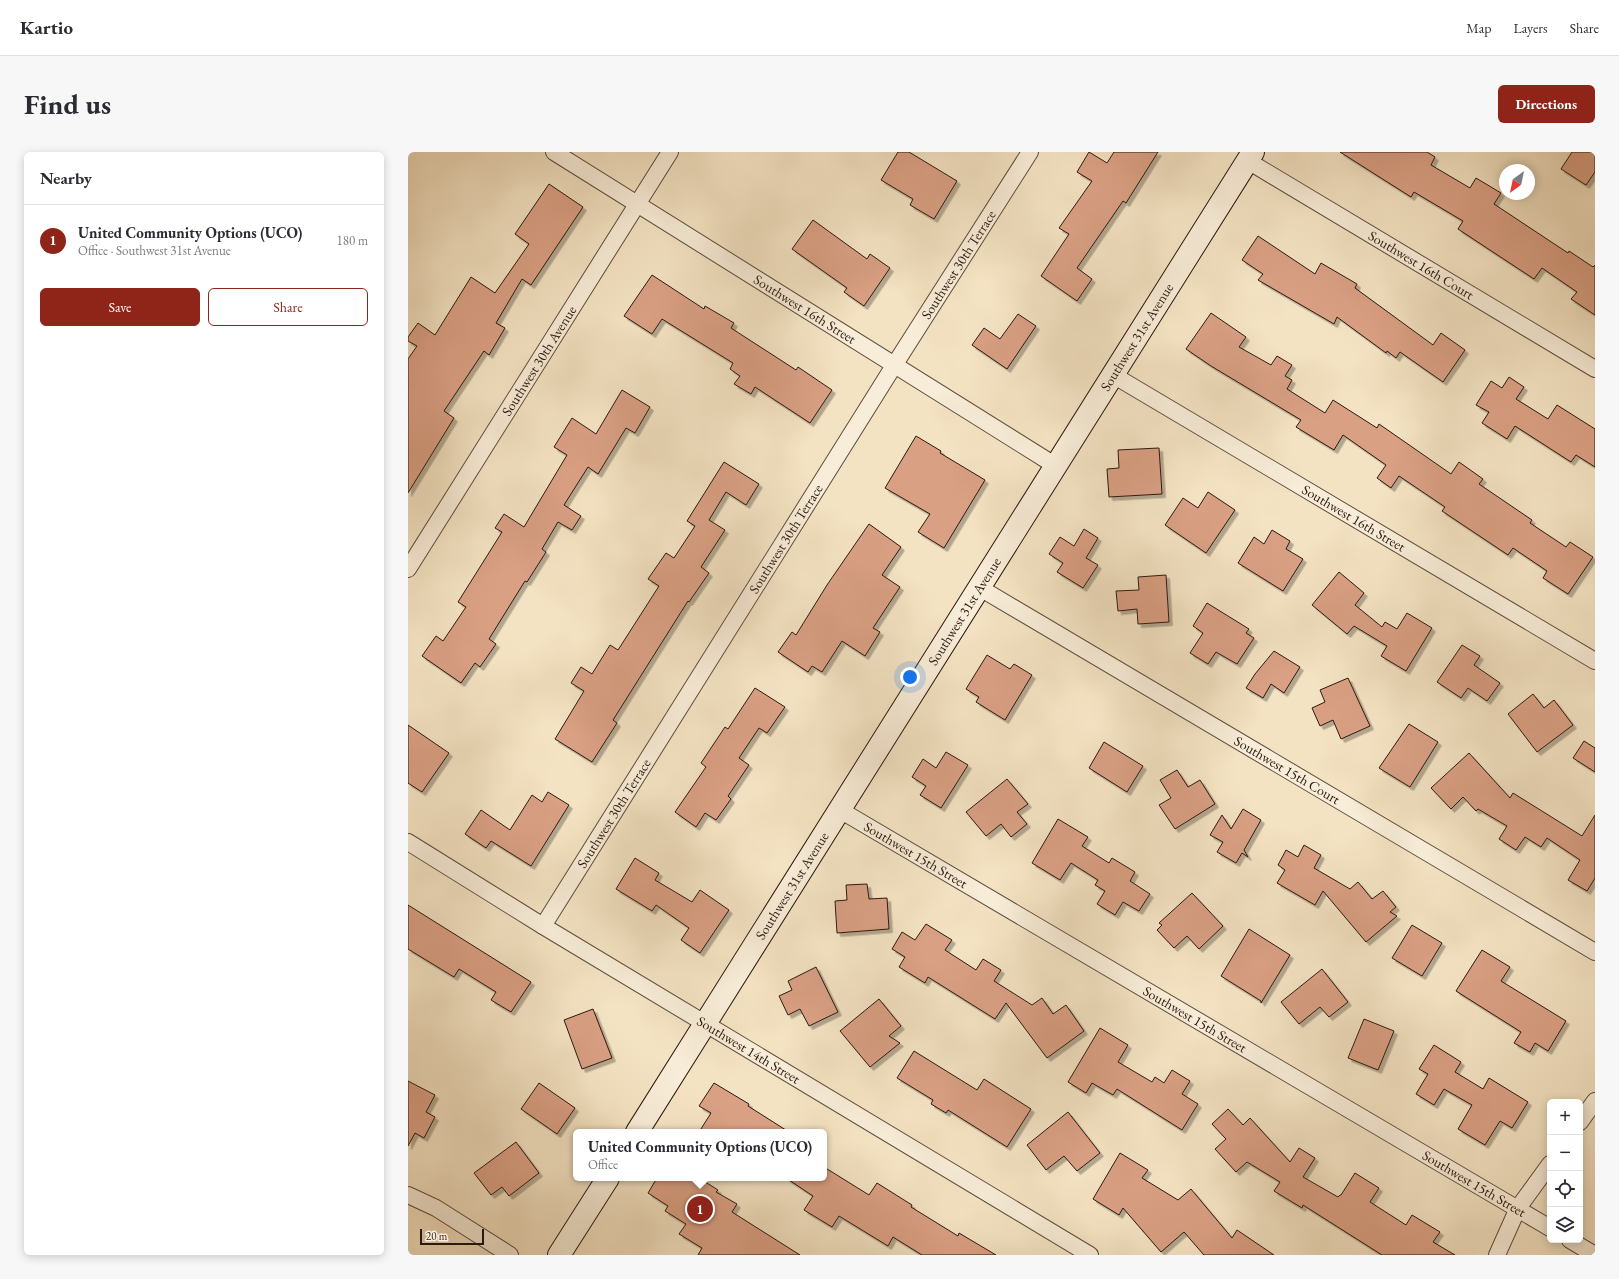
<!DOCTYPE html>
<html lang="en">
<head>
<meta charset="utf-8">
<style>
	:root { --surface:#fff; --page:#f7f7f7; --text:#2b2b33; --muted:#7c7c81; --line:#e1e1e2; --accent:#8f2418 }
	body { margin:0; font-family:"EB Garamond",serif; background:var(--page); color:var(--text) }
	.controls { position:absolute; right:12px; bottom:12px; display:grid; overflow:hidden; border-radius:6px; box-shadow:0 2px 10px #0003 }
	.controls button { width:36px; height:36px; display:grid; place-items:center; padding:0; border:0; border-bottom:1px solid var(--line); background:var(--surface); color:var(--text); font:20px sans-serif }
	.compass { position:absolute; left:1091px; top:12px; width:36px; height:36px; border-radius:50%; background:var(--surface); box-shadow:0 2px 10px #0003; rotate:213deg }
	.scale { position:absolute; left:12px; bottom:10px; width:64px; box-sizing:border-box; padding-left:4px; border:2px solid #2c190f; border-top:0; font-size:11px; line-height:14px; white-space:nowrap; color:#2c190f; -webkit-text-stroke:3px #f8edd8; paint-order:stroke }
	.you { position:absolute; left:502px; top:525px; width:14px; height:14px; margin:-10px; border:3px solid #fff; border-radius:50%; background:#1a73e8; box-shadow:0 0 0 6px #1a73e833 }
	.badge { display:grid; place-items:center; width:26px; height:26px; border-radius:50%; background:var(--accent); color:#fff; font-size:13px; font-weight:700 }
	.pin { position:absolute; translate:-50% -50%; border:2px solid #fff; box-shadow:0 1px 4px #0006 }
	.popup { position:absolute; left:165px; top:977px; width:254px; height:52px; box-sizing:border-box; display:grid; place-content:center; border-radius:6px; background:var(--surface); filter:drop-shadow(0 1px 3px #0005); font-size:13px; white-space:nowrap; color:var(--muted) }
	.popup b { font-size:15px; color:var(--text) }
	.popup::after { content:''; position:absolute; left:50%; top:100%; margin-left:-8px; border:8px solid transparent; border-top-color:var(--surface) }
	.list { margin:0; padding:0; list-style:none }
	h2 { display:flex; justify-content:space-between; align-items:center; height:52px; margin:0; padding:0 16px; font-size:17px }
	h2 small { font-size:13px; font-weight:400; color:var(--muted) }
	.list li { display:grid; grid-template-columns:26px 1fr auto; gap:12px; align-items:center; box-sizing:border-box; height:72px; padding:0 16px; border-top:1px solid var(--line) }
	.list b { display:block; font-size:15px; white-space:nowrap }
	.list p { margin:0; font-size:13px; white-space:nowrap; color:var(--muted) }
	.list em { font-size:13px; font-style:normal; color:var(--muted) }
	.actions { display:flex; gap:8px; padding:12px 16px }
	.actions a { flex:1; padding:9px 0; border:1px solid var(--accent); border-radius:6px; text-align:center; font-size:14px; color:var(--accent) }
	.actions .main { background:var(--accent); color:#fff }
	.icon { flex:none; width:22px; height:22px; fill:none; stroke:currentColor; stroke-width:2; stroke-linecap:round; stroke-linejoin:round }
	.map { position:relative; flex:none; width:1187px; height:1103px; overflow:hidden; border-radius:6px }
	header { display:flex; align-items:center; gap:24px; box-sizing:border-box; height:56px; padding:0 20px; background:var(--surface); border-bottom:1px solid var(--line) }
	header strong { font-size:19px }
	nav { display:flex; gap:22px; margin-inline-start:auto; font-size:14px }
	.intro { display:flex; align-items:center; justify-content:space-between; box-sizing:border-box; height:96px; padding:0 24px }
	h1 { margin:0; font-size:28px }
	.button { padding:10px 18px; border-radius:6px; background:var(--accent); color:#fff; font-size:14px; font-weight:700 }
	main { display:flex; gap:24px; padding:0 24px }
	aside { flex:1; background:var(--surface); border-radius:6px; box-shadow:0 2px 10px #0003 }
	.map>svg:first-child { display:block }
	.building { fill:#daa084; stroke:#2c190f; filter:url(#shadow) }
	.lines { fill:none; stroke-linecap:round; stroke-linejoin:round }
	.street-casing { stroke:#5e4c3c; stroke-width:18 }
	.secondary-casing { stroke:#2c190f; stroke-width:24 }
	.street { stroke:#f8edd8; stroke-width:16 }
	.secondary { stroke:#f8edd8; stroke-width:22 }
	.labels { text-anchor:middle; stroke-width:3.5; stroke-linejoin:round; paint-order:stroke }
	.street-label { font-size:14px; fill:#2c190f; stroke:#f8edd8 }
</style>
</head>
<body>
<header>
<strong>Kartio</strong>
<nav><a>Map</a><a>Layers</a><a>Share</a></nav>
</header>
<div class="intro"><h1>Find us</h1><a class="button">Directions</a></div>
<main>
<aside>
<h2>Nearby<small></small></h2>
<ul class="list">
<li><span class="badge">1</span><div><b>United Community Options (UCO)</b><p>Office · Southwest 31st Avenue</p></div><em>180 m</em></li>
</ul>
<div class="actions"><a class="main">Save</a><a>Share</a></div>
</aside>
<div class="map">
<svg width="1187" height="1103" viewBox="0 0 1187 1103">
	<defs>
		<filter id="shadow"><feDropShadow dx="3.5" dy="3.5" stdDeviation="0" flood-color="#0004"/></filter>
	</defs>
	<rect width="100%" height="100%" fill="#f4e3c3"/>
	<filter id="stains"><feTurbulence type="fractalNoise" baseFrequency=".005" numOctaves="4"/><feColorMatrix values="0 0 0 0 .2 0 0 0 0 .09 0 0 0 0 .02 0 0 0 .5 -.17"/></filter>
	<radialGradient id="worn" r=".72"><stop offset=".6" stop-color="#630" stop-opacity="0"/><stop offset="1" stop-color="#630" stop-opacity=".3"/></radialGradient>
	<!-- building -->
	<path class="building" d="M 490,0 L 501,0 L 549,29 L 526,67 L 502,53 L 505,47 L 473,28 Z
		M 681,0 L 699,11 L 706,0 L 750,0 L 718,51 L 715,49 L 669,116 L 684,127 L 669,149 L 633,124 L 661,82 L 651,76 L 684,29 L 669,20 Z
		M 932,0 L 1019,0 L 1027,5 L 1023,13 L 1062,36 L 1068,26 L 1093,41 L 1086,52 L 1160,101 L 1161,99 L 1185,115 L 1187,113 L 1187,163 L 1163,147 L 1169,140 L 1134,116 L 1126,127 L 1050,77 L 1055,69 L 1006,40 L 1003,45 Z
		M 1164,0 L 1187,0 L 1187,20 L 1178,33 L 1153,17 Z
		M 141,32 L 175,55 L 123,133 L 114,127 L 88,171 L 97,176 L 81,203 L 76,199 L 36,259 L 46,266 L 0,341 L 0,207 L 9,194 L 0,189 L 0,185 L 10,171 L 27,183 L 63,125 L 87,141 L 121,92 L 107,82 Z
		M 405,68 L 459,107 L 462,102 L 482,116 L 456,154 L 436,140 L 439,136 L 384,97 Z
		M 850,84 L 907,122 L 913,111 L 949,132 L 947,136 L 1025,193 L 1033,181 L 1057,198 L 1035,230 L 992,200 L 988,206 L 979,199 L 978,201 L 929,165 L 926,172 L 850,128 L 855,122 L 834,108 Z
		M 244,123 L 296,157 L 297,154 L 326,171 L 323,176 L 388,218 L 390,215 L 424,238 L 402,271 L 347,235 L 343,242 L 326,232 L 332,224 L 322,217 L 325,211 L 254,167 L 244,182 L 216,164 Z
		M 803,161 L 838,185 L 831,195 L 863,213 L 869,204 L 884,213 L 877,224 L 884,228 L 879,237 L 917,261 L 925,248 L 969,276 L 971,272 L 1043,322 L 1051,310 L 1075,327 L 1071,332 L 1124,368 L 1122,371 L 1158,395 L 1162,390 L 1185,405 L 1160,442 L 1135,426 L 1139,419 L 1105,396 L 1100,403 L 1034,359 L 1037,355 L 991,324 L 983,336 L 969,326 L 978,313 L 935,283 L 926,298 L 888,275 L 893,268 L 803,214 L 778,197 Z
		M 610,162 L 628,174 L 599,217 L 564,193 L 576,176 L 592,187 Z
		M 1101,225 L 1116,235 L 1108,247 L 1140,267 L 1149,253 L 1187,277 L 1187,315 L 1168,303 L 1163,310 L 1107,274 L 1099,287 L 1074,271 L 1081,260 L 1068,253 L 1083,229 L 1094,236 Z
		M 214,238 L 242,255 L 227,281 L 218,276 L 190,322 L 180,315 L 156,353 L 173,364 L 164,378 L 150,370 L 134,397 L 138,400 L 119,430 L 117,429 L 81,487 L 88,492 L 72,515 L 67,511 L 53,531 L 14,504 L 28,484 L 35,489 L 58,455 L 50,450 L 94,380 L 87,376 L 96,362 L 116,375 L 159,303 L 146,295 L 164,266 L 188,282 Z
		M 508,284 L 533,299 L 532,301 L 577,328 L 536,396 L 510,380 L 522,362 L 477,336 Z
		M 751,296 L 754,342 L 701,345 L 699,317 L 711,316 L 710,298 Z
		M 316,310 L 351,332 L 338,353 L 318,340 L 301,368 L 317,378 L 293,415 L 301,421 L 281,450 L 280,449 L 205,568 L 209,571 L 184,610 L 147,587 L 176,539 L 163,531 L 173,515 L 184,522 L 202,493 L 210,498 L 251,434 L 240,427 L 258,401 L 266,406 L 287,374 L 279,369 Z
		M 800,340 L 827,358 L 798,401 L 757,373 L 775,346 L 790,356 Z
		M 461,372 L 493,395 L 474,423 L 492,435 L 465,476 L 472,480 L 457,504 L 434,489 L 414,520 L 404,514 L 400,520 L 370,500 L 384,480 L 388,483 L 419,433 Z
		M 676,377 L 690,386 L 678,406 L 690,413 L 675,436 L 649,420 L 655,411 L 641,402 L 652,385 L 666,394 Z
		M 864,378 L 882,389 L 878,397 L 895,407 L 875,439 L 830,411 L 846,385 L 856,392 Z
		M 931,420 L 956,441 L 947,453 L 974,475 L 977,470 L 989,477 L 999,461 L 1024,476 L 998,519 L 973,504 L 979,494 L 946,474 L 939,482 L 904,453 Z
		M 758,423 L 761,470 L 730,472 L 729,457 L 710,459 L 708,439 L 731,438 L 730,425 Z
		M 799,451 L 841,477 L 838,481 L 846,486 L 829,512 L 808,500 L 800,512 L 782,501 L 795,481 L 785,474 Z
		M 1054,493 L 1072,504 L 1066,513 L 1092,531 L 1079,549 L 1060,536 L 1053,546 L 1029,530 Z
		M 866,499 L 892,515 L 876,541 L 863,532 L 855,546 L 838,536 L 847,522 Z
		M 579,503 L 602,517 L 606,512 L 624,523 L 597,568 L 568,550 L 571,545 L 558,537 Z
		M 940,526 L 962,574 L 933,587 L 925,568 L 912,574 L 904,556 L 917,550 L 912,538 Z
		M 347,536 L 377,555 L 359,581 L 351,576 L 331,606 L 341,613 L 320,644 L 323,647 L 308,668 L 297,661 L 288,675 L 267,660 L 298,615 L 293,611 L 317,575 L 320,577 Z
		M 1125,542 L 1136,556 L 1146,548 L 1165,573 L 1129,600 L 1100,562 Z
		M 1001,572 L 1030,590 L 1002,635 L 971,616 Z
		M 0,573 L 41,601 L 14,640 L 0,631 Z
		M 1176,589 L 1187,596 L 1187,620 L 1165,606 Z
		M 696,590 L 735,614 L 719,640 L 681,616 Z
		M 538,600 L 560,613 L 533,656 L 512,643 L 518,634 L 504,625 L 515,607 L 528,616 Z
		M 1061,601 L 1102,646 L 1105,641 L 1174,684 L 1187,663 L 1187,726 L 1179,739 L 1160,728 L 1172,708 L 1139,686 L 1133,695 L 1117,685 L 1108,698 L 1091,687 L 1099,674 L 1070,657 L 1068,659 L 1055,645 L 1043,657 L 1023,636 Z
		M 769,618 L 780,635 L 792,628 L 807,652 L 767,677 L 751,653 L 763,646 L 752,628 Z
		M 599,627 L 620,652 L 609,660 L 619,672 L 603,685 L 593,672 L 578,684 L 558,660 Z
		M 140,640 L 161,653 L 123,714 L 83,689 L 78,696 L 57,682 L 73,658 L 102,678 L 124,643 L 134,650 Z
		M 835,657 L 853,668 L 836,698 L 840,705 L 834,701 L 828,711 L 809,700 L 815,690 L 802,683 L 814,663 L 823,677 Z
		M 650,667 L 680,685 L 674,694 L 701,711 L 704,706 L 727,720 L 722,729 L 742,742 L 731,759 L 715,750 L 707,763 L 689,752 L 697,739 L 687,733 L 690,728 L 663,711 L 652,728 L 624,711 Z
		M 896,693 L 913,703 L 906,716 L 942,737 L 950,730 L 964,747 L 975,739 L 988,755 L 982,760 L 989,764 L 958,790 L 915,739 L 907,753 L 869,731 L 877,718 L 870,713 L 878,698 L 890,705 Z
		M 227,706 L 251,721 L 247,728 L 284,750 L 292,738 L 321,758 L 292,801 L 273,788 L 281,776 L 248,753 L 244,759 L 208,737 Z
		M 459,732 L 461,747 L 479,746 L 481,777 L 429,781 L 427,749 L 439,748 L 438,733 Z
		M 784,741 L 815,774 L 791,797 L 779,784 L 766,796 L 749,778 L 754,773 L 751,771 Z
		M 0,753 L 123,830 L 103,860 L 83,848 L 88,840 L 51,817 L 46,825 L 0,797 Z
		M 518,772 L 544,788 L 537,798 L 568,818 L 575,807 L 593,818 L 586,829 L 624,853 L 634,846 L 645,862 L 658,853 L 676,879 L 639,906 L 598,851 L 587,867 L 520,825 L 517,831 L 491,815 L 497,805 L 484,797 L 494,780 L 507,788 Z
		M 1004,773 L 1034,791 L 1014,824 L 984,806 Z
		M 841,777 L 882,803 L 853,851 L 853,849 L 813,824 Z
		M 1074,798 L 1102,815 L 1093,829 L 1158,869 L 1140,899 L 1127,891 L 1122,900 L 1106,891 L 1113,880 L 1048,839 Z
		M 408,815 L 430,860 L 401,874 L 392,857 L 380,863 L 371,844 L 384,838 L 380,829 Z
		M 914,817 L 940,850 L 921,865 L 912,855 L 891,872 L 873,850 Z
		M 471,847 L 493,874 L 481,884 L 492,891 L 462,915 L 432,879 Z
		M 185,857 L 204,906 L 174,917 L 156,868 Z
		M 956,867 L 986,879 L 970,918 L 940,906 Z
		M 692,876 L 720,893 L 710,910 L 744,930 L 747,925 L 756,931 L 764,918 L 782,929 L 774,942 L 790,952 L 774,978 L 709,937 L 705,943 L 684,931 L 678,941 L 660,930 Z
		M 1026,893 L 1053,910 L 1047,920 L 1075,937 L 1081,926 L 1120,950 L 1104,976 L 1092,969 L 1077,993 L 1050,977 L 1064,953 L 1036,937 L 1026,953 L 1008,942 L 1020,922 L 1011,917 Z
		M 506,899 L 569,938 L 576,927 L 623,957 L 599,995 L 540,958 L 538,961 L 523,952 L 525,948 L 489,926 Z
		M 0,929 L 27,943 L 18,960 L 27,965 L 16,986 L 7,981 L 0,994 Z
		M 131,931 L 167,956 L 149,982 L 113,957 Z
		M 306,931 L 341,952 L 340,954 L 381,980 L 291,980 L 303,961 L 291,954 Z
		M 820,957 L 835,973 L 842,966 L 882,1010 L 891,996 L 907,1006 L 895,1025 L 930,1045 L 932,1043 L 933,1043 L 947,1021 L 971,1036 L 962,1050 L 998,1073 L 1004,1063 L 1032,1080 L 1025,1090 L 1047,1103 L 974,1103 L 895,1053 L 894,1056 L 866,1039 L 872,1030 L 839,1010 L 828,1020 L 807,997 L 818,987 L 804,972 Z
		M 660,960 L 692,1001 L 669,1019 L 656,1004 L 638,1018 L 619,993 Z
		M 108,990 L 131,1021 L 101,1044 L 94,1035 L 83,1043 L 66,1021 Z
		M 712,1001 L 740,1018 L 734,1026 L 770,1048 L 783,1037 L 824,1086 L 829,1078 L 866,1103 L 796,1103 L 776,1080 L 753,1100 L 715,1056 L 711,1063 L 685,1047 Z
		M 416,1015 L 461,1043 L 469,1031 L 504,1053 L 503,1055 L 550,1084 L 551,1081 L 588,1103 L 514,1103 L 485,1085 L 480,1094 L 431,1064 L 424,1075 L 396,1058 L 405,1044 L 378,1026 L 416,1026 Z
		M 249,1026 L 291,1026 L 310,1038 L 308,1040 L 329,1052 L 324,1060 L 392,1103 L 290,1103 L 294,1096 L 271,1082 L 278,1072 L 257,1059 L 260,1054 L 240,1041 Z"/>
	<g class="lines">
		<defs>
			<g id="street">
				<path id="s1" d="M 146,0 L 648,314"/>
				<path id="s2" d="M 840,9 L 1187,217"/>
				<path id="s3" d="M 705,223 L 1187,509"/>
				<path id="s4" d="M 0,417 L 262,0"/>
				<path id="s5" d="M 572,436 L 1187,800"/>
				<path id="s6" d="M 432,658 L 1142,1076"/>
				<path id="s7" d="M 0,690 L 135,774 L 682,1103"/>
				<path id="s8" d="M 135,774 L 487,212 L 622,0"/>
				<path d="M 1172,970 L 1187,949"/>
				<path d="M 0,1043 L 28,1056 L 102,1103"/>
				<path d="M 1162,1088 L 1187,1103"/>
				<path d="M 1089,1103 L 1110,1056 L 1142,1012"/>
			</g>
			<g id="secondary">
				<path id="s9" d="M 229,980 L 845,0"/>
				<path d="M 151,1103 L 200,1026"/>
			</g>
		</defs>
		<!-- street casing -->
		<use href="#street" class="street-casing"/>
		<!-- secondary casing -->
		<use href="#secondary" class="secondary-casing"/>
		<!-- street -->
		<use href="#street" class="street"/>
		<!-- secondary -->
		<use href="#secondary" class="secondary"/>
	</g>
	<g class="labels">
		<!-- street labels -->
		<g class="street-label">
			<text dy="5" stroke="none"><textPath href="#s8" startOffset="781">Southwest 30th Terrace</textPath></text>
			<text dy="5" stroke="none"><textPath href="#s2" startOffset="202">Southwest 16th Court</textPath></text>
			<text dy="5" stroke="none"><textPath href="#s1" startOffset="296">Southwest 16th Street</textPath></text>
			<text dy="5" stroke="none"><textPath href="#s9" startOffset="939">Southwest 31st Avenue</textPath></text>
			<text dy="5" stroke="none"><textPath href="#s4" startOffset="246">Southwest 30th Avenue</textPath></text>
			<text dy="5" stroke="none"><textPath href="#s3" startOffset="280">Southwest 16th Street</textPath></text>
			<text dy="5" stroke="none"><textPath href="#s8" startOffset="457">Southwest 30th Terrace</textPath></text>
			<text dy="5" stroke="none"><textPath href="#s9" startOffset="615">Southwest 31st Avenue</textPath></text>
			<text dy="5" stroke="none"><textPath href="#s5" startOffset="357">Southwest 15th Court</textPath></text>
			<text dy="5" stroke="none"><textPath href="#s8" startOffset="133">Southwest 30th Terrace</textPath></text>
			<text dy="5" stroke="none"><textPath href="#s6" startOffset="88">Southwest 15th Street</textPath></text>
			<text dy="5" stroke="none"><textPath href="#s9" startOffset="291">Southwest 31st Avenue</textPath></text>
			<text dy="5" stroke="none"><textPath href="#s6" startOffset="412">Southwest 15th Street</textPath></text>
			<text dy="5" stroke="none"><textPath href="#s7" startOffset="399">Southwest 14th Street</textPath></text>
			<text dy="5" stroke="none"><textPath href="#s6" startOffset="736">Southwest 15th Street</textPath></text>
		</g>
	</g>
	<rect width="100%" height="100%" filter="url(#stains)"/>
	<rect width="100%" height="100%" fill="url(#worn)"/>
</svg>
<div class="controls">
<button>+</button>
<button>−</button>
<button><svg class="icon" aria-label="locate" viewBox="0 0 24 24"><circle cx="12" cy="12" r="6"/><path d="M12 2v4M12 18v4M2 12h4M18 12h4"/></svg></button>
<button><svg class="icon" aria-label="layers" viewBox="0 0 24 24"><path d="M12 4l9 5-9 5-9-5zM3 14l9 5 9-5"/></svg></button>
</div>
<svg class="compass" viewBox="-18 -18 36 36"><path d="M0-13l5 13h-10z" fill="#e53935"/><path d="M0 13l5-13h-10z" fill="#7c7c81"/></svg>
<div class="scale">20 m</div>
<div class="you"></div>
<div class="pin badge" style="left:292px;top:1057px">1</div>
<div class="popup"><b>United Community Options (UCO)</b>Office</div>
</div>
</main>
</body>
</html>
